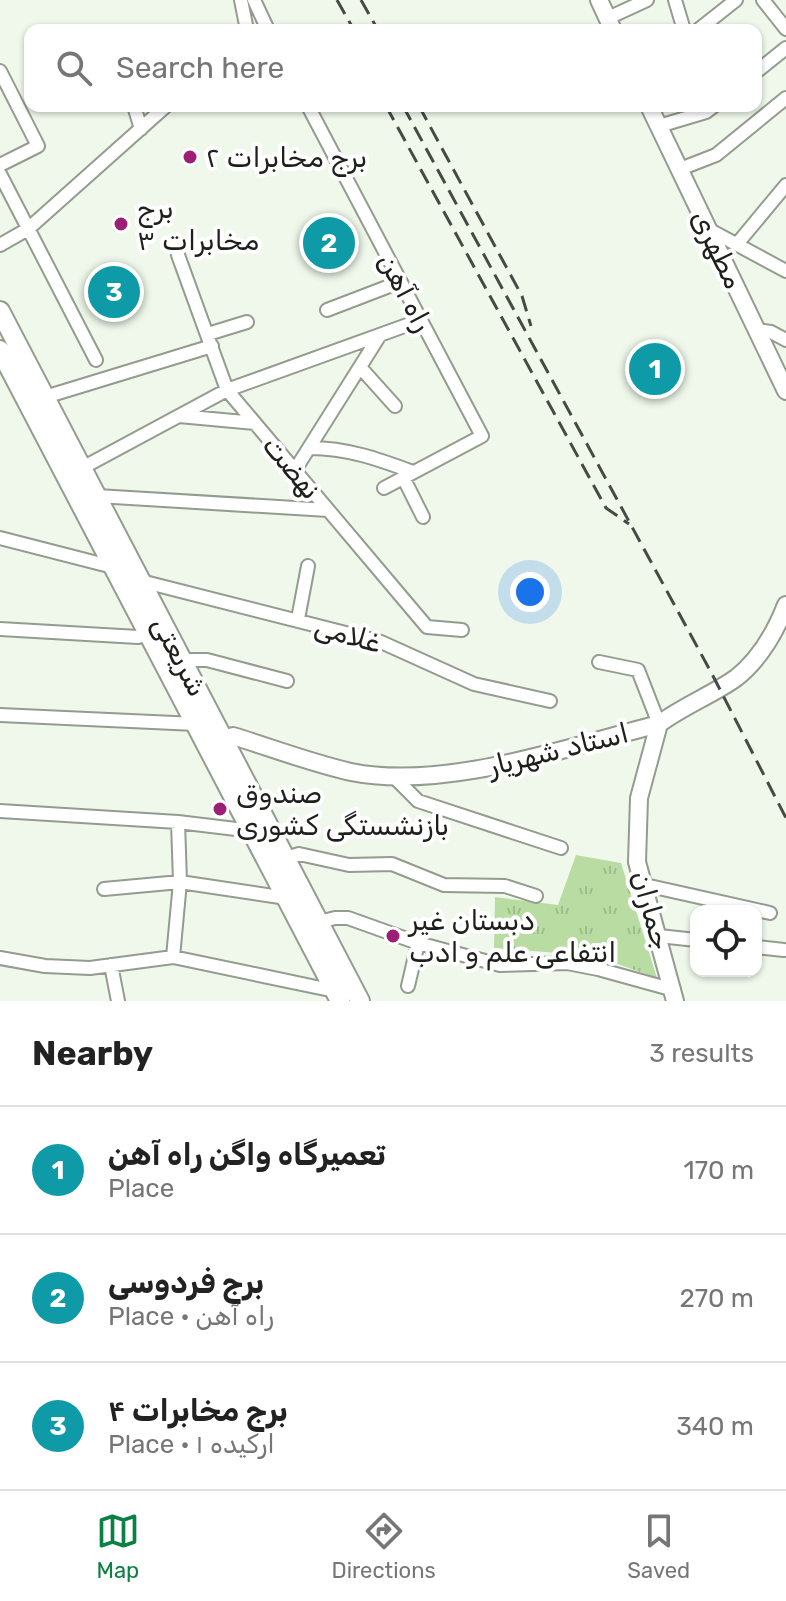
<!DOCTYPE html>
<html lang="en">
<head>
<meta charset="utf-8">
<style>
	:root { --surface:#fff; --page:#f2f2f2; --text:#222; --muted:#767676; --line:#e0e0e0; --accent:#0b8043 }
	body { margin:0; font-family:Rubik,"Noto Naskh Arabic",sans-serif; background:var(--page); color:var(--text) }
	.controls { position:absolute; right:24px; bottom:24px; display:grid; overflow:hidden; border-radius:16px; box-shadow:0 2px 6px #0004 }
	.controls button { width:72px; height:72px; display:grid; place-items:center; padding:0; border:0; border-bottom:2px solid var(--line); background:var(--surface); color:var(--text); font:40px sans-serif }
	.you { position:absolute; left:530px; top:592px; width:28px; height:28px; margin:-20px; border:6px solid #fff; border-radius:50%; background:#1a73e8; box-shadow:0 0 0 12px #1a73e833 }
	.badge { display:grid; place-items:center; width:52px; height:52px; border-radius:50%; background:var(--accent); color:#fff; font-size:26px; font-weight:700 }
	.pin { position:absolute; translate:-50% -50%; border:4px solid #fff; box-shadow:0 2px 8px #0006 }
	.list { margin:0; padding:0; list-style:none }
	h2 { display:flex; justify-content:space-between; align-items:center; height:104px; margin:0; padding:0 32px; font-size:34px }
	h2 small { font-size:26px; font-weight:400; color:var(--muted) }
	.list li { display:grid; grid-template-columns:52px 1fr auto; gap:24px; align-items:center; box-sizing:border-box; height:128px; padding:0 32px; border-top:2px solid var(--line) }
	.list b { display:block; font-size:30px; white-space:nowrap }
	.list p { margin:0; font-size:26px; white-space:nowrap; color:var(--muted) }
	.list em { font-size:26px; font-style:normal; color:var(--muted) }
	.icon { flex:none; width:44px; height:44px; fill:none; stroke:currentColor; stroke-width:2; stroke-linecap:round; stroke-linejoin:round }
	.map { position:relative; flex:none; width:786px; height:1001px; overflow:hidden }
	.search { position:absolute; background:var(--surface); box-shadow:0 2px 6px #0004; left:24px; right:24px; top:24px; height:88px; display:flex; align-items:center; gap:20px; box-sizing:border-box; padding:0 28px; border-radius:16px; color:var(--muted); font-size:30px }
	.sheet { height:488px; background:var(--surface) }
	nav { display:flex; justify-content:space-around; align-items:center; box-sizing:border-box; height:112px; border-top:2px solid var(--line); background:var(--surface); font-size:22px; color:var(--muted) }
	nav a { display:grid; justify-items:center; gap:4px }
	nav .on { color:var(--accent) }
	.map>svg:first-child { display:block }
	.grass { fill:url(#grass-tufts) }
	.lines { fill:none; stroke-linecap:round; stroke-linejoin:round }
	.minor-casing { stroke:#949b8f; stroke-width:16 }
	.tertiary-casing { stroke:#949b8f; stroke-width:20 }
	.secondary-casing { stroke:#949b8f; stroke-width:22 }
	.minor { stroke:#fff; stroke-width:12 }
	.tertiary { stroke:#fff; stroke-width:16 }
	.secondary { stroke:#fff; stroke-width:18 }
	.rail { stroke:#474a44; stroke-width:3; stroke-dasharray:16 8; stroke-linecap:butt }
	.poi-dot { fill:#9c1f75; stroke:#fff; stroke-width:3 }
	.labels { text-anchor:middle; stroke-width:8; stroke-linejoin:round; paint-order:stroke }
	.poi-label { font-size:28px; fill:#1e201c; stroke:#fff; text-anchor:start }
	.street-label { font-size:28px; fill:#1e201c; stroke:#fff }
</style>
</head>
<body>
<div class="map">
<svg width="786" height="1001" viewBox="0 0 786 1001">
	<defs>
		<pattern id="grass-tufts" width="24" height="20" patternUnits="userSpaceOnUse" patternTransform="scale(2)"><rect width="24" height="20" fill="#b9dca3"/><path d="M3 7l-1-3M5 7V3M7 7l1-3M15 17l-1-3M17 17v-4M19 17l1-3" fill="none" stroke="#9fbc8c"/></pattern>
	</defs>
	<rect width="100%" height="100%" fill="#eff8eb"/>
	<!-- grass -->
	<path class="grass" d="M 576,855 L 621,863 L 657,978 L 595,956 L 494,948 L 495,897 L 558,905 Z"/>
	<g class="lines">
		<defs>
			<path id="minor" d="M 241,0 L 247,30
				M 254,0 L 268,30
				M 675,0 L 684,30
				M 763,0 L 786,29
				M 608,18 L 647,0
				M 698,30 L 736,0
				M 0,71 L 38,146 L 0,165
				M 756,72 L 786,48
				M 134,106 L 141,129
				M 308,106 L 482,436 L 384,488
				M 659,126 L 706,112 L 714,106
				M 680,169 L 716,155 L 786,98
				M 0,174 L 96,360
				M 708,229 L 786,271
				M 737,244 L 786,185
				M 0,245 L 28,229 L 166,106
				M 178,255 L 227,390 L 427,627 L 462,630
				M 327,310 L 400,282
				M 757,330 L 771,332 L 786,340
				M 208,334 L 247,322
				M 360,367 L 395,406
				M 45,397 L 212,346
				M 179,416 L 255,423
				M 310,448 C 347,448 378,459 413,472
				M 82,468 L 227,390 L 421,320
				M 295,470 L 380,335
				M 403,477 L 423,517
				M 97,496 L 328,510
				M 0,538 L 113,567
				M 141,581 L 381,642 L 474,684 L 550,701
				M 298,619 L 308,566
				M 0,629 L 138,637 L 148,634
				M 182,660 L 207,660 L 287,681
				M 599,662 L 638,670 L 659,724
				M 0,715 L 196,724
				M 392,775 L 418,801 L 561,848
				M 0,811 L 178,822 L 244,830 L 253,835
				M 286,858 L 299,854 L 349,865 L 392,864 L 444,885 L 505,886 L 536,896
				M 645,885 L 770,913
				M 104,889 L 180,882 L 280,897 L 288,902
				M 319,922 L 335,918 L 348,918 L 418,943 L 500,965 L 567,963 L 598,969 L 674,990
				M 659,936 L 696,940
				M 756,947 L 784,950
				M 173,957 L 180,882 L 178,822
				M 0,958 L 45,966 L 90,968 L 173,957 L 335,991
				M 111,965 L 118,1001
				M 408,986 L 418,943"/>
			<path id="tertiary" d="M 599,0 L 613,30
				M 649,106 L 786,391
				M 659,724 L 639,798 L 637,862 L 675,1001
				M 224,739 L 233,736 C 272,748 311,763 351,772 C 444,791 568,747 659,724 C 683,706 712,695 736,678 C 760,659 775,633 786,605"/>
			<path id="secondary" d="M 0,311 L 360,1001
				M 0,350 L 340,1001"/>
		</defs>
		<!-- minor casing -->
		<use href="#minor" class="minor-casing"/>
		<!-- tertiary casing -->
		<use href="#tertiary" class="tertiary-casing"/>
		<!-- secondary casing -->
		<use href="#secondary" class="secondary-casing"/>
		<!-- minor -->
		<use href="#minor" class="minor"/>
		<!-- tertiary -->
		<use href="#tertiary" class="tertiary"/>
		<!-- secondary -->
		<use href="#secondary" class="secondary"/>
		<!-- rail -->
		<path class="rail" d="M 337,0 L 354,30
			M 361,0 L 378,30
			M 386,106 L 606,508 L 629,524
			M 403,106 L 712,674 L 786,818
			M 419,106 L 522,296 L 531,326"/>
	</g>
	<!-- markers -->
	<g class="poi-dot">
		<circle cx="190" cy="157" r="8"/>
		<circle cx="121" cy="224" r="8"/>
		<circle cx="220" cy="809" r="8"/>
		<circle cx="393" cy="936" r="8"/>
	</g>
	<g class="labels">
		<!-- poi labels -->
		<g class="poi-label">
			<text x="206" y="167">برج مخابرات ۲</text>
			<text x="137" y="218">برج<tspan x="137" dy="32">مخابرات ۳</tspan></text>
			<text x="236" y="803">صندوق<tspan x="236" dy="32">بازنشستگی کشوری</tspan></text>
			<text x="409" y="930">دبستان غیر<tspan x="409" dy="32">انتفاعی علم و ادب</tspan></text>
		</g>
		<!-- street labels -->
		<g class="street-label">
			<text transform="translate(718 249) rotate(64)" y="10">مطهری</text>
			<text transform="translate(406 292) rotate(62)" y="10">راه آهن</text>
			<text transform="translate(292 467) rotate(50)" y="10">نهضت</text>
			<text transform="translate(348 634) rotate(16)" y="10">غلامی</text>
			<text transform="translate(180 656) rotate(62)" y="10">شریعتی</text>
			<text transform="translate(558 749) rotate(-14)" y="10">استاد شهریار</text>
			<text transform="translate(652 910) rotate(74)" y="10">جماران</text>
		</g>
	</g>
</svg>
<div class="controls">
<button><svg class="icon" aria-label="locate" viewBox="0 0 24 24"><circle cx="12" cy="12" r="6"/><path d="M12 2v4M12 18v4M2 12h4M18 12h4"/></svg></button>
</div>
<div class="you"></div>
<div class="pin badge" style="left:655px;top:369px;background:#0f9aa8">1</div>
<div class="pin badge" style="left:329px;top:243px;background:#0f9aa8">2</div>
<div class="pin badge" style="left:114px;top:292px;background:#0f9aa8">3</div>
<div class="search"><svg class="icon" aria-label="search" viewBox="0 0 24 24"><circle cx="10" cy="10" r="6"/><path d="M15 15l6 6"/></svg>Search here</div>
</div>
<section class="sheet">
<h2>Nearby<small>3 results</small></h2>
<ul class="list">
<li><span class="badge" style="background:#0f9aa8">1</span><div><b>تعمیرگاه واگن راه آهن</b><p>Place</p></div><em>170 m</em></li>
<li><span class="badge" style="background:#0f9aa8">2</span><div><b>برج فردوسی</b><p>Place · راه آهن</p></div><em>270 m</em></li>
<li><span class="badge" style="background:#0f9aa8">3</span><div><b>برج مخابرات ۴</b><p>Place · ارکیده ۱</p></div><em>340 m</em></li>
</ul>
</section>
<nav>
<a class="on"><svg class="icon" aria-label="map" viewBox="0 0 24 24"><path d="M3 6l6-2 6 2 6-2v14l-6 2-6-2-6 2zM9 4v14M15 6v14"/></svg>Map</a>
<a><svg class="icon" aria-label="directions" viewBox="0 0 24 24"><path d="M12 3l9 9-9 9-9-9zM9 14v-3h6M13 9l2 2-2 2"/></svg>Directions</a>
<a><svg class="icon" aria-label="saved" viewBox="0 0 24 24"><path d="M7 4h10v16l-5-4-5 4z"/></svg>Saved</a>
</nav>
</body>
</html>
